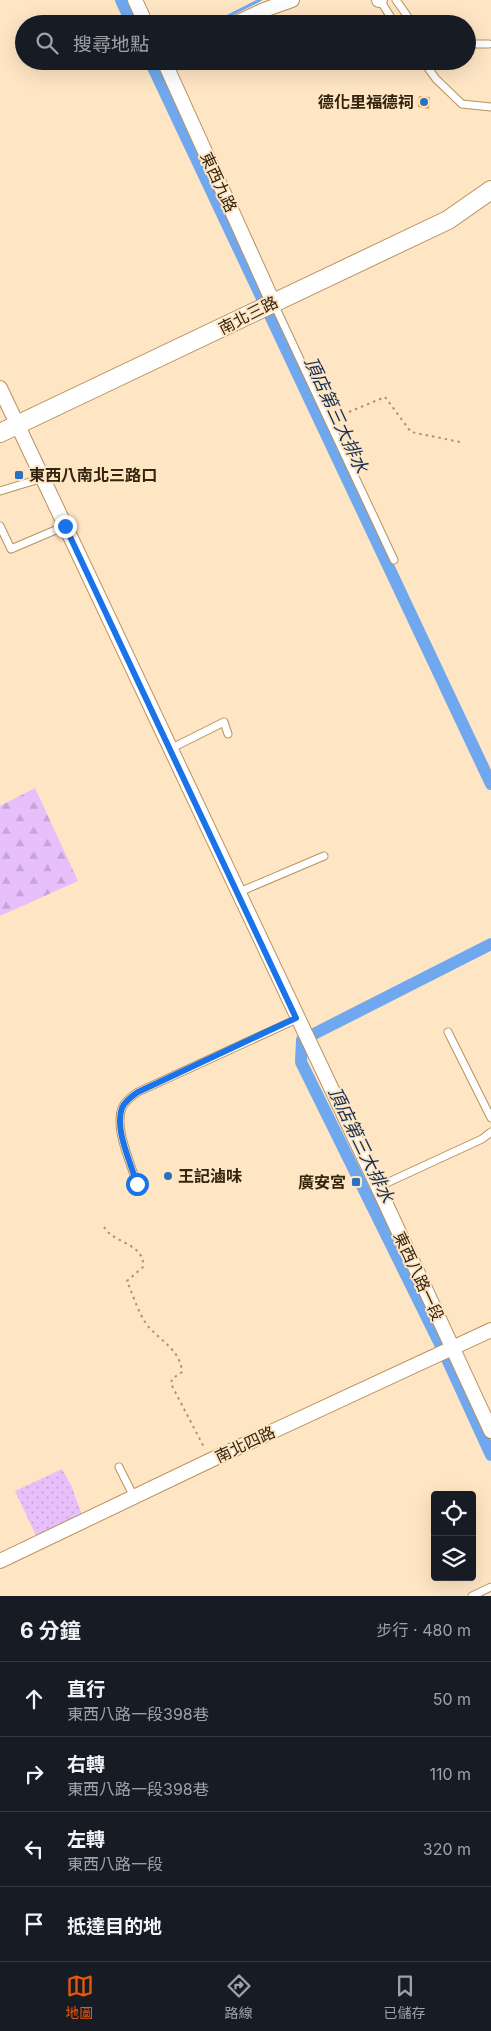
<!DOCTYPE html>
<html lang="zh-TW">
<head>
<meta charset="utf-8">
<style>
	:root { --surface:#171b24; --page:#20242c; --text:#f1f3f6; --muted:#9ea1a6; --line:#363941; --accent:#ea580c }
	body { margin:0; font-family:Inter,"Noto Sans TC",sans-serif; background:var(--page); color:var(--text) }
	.controls { position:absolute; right:15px; bottom:15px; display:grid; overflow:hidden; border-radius:5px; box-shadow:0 5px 20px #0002 }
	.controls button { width:45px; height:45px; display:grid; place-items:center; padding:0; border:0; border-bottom:1px solid var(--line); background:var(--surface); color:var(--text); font:25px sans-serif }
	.stop { position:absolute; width:15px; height:15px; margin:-11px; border:4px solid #1a73e8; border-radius:50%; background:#fff }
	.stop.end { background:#1a73e8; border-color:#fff; box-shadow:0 1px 5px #0008 }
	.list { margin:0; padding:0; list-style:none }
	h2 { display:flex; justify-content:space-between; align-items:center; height:65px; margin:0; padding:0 20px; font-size:21px }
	h2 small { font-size:16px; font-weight:400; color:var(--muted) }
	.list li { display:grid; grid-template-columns:32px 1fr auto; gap:15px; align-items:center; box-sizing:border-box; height:75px; padding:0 20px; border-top:1px solid var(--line) }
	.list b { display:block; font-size:19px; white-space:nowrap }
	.list p { margin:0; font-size:16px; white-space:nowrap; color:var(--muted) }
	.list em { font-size:16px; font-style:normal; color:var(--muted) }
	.icon { flex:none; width:28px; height:28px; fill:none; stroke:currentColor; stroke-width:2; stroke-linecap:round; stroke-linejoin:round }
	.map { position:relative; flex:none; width:491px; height:1596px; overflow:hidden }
	.search { position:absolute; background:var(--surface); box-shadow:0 5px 20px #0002; left:15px; right:15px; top:15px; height:55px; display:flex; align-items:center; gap:12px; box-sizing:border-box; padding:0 18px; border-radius:28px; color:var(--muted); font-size:19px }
	.sheet { height:365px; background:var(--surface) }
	nav { display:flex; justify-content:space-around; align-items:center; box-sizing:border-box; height:70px; border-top:1px solid var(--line); background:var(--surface); font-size:14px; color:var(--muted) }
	nav a { display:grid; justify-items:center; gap:2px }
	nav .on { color:var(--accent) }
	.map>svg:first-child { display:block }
	.grass { fill:url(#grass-dots) }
	.forest { fill:url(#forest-firs) }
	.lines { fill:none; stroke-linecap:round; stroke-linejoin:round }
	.stream { stroke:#6fa8ee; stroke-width:3 }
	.canal { stroke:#6fa8ee; stroke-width:12 }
	.building { fill:#eda631 }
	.service-casing { stroke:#ba925d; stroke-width:9 }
	.minor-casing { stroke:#ba925d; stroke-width:16 }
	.tertiary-casing { stroke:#ba925d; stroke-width:20 }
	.path { stroke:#aa9578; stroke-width:2; stroke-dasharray:2.5 4; stroke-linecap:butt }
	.service { stroke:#fff; stroke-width:7 }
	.minor { stroke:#fff; stroke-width:14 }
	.tertiary { stroke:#fff; stroke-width:18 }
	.route { stroke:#1a73e8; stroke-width:6 }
	.poi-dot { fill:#2b71c2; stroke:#fee5c4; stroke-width:2 }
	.labels { text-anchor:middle; stroke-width:4; stroke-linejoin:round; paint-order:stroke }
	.poi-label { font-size:16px; font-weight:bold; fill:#33240d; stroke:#fee5c4; text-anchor:end }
	.street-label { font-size:16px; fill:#33240d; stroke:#fee5c4 }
	.water-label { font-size:18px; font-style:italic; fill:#122f52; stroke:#fee5c4 }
</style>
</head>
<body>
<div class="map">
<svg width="491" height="1596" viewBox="0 0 491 1596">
	<defs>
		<pattern id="grass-dots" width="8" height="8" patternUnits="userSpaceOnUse" patternTransform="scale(1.25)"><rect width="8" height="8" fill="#e7bffa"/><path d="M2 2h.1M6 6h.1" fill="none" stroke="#c7a4d5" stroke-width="1.8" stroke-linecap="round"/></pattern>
		<pattern id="forest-firs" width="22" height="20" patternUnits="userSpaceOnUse" patternTransform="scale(1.25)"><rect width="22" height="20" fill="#e7bffa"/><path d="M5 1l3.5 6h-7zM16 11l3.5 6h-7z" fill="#c7a4d5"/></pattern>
	</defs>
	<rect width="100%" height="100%" fill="#fee5c4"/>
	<!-- grass -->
	<path class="grass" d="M 62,1469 L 72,1487 L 84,1521 L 39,1542 L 15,1491 Z"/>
	<!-- forest -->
	<path class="forest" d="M 35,788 L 78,881 L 0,916 L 0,806 Z"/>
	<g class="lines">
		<!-- stream -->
		<path class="stream" d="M 212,24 L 260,0"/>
		<!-- canal -->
		<path class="canal" d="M 121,0 L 132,24
			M 150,61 L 491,784
			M 491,944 L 302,1040 L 301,1062 L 442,1348 L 491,1455"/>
	</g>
	<!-- building -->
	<path class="building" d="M 419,96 L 430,97 L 429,109 L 418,107 Z"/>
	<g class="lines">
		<defs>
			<path id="service" d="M 380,0 L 395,24
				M 396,0 L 413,24
				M 467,44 L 489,44
				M 423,61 L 436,79 L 462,104 L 491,107
				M 274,304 L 394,560
				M 0,491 L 43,478
				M 0,526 L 11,549 L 65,526
				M 170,749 L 224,722 L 228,734
				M 237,893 L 324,856
				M 448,1032 L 491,1118
				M 137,1184 C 131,1163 114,1129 122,1108 C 125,1101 132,1096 138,1092 L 297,1019
				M 378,1187 L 482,1139 L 491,1132
				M 119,1467 L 134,1497
				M 472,1596 L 491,1587"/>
			<path id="minor" d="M 135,0 L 146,24
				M 379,0 L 380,0
				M 234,24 L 264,10 L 292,0
				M 164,61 L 273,302
				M 0,388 L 378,1187 L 491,1431
				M 0,1561 L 211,1460 L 491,1330"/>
			<path id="tertiary" d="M 0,433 L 448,220 L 491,190"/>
		</defs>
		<!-- service casing -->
		<use href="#service" class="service-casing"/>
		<!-- minor casing -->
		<use href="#minor" class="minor-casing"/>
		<!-- tertiary casing -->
		<use href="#tertiary" class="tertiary-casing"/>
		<!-- path -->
		<path class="path" d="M 337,417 L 385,397 L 411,432 L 460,442
			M 104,1227 C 106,1230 109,1234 113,1236 C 125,1244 145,1249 143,1267 L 127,1281 C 133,1295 138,1312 147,1325 C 160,1341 180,1349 182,1372 L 172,1379 L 171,1384 L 205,1449"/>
		<!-- service -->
		<use href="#service" class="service"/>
		<!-- minor -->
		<use href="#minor" class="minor"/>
		<!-- tertiary -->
		<use href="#tertiary" class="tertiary"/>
	</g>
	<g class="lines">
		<!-- route -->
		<path class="route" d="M 65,526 L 296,1018 L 138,1092 C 132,1096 125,1101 122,1108 C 114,1129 131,1163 137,1184"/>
	</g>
	<!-- markers -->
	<g class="poi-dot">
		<circle cx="424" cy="102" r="5"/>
		<rect x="14" y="470" width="10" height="10" rx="2.5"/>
		<circle cx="168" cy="1176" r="5"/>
		<rect x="351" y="1177" width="10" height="10" rx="2.5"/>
	</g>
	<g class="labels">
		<!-- poi labels -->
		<g class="poi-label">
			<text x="414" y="108">德化里福德祠</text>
			<text x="29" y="481" text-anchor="start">東西八南北三路口</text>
			<text x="178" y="1182" text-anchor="start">王記滷味</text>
			<text x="346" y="1188">廣安宮</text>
		</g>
		<!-- street labels -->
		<g class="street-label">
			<text transform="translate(219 182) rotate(65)" y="6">東西九路</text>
			<text transform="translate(248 315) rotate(-27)" y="6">南北三路</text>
			<text transform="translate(419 1276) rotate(65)" y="6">東西八路一段</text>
			<text transform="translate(245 1444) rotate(-25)" y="6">南北四路</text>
		</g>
		<!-- water labels -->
		<g class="water-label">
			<text transform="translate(336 415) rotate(65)" y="6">頂店第三大排水</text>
			<text transform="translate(361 1145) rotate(64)" y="6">頂店第三大排水</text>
		</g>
	</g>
</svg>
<div class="controls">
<button><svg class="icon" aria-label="locate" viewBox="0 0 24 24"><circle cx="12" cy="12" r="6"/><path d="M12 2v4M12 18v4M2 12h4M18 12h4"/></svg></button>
<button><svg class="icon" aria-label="layers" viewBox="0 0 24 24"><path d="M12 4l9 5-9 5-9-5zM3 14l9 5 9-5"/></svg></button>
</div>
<div class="stop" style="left:137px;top:1184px"></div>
<div class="stop end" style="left:65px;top:526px"></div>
<div class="search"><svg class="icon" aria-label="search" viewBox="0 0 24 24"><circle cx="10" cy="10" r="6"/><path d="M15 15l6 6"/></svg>搜尋地點</div>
</div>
<section class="sheet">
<h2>6 分鐘<small>步行 · 480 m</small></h2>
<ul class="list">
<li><svg class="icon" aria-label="ahead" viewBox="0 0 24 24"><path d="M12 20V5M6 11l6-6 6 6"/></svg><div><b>直行</b><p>東西八路一段398巷</p></div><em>50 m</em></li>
<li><svg class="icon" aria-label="right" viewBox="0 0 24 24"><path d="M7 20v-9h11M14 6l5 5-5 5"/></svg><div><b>右轉</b><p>東西八路一段398巷</p></div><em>110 m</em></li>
<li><svg class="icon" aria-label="left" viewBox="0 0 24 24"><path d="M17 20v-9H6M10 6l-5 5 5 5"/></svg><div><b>左轉</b><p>東西八路一段</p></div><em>320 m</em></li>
<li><svg class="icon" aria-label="arrive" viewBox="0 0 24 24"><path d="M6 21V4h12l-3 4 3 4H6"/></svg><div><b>抵達目的地</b></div></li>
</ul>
</section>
<nav>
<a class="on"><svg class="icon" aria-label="map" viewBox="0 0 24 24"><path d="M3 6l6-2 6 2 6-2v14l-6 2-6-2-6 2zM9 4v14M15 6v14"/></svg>地圖</a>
<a><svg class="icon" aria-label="directions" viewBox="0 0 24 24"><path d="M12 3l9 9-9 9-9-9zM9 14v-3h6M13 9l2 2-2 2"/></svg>路線</a>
<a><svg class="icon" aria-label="saved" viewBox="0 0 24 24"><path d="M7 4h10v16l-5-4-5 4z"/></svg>已儲存</a>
</nav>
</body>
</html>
